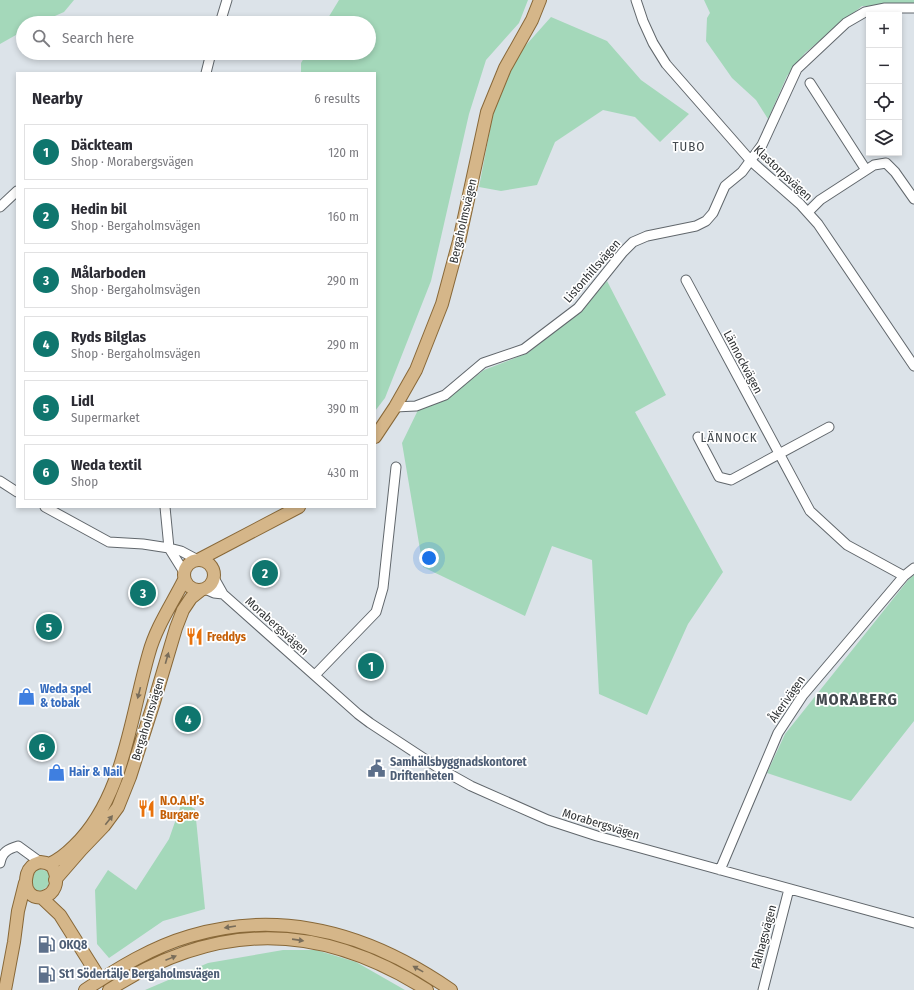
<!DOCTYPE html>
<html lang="en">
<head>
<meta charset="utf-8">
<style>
	:root { --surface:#fff; --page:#f7f7f7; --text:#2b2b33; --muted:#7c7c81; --line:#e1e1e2; --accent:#0f766e }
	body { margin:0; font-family:"Fira Sans Condensed",sans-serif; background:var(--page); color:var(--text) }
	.controls { position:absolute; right:12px; top:12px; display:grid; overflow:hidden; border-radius:0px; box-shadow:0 2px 6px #0003 }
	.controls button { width:36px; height:36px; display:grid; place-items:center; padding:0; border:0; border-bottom:1px solid var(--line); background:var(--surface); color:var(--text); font:20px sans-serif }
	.you { position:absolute; left:429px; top:558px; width:14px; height:14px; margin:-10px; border:3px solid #fff; border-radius:50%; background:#1a73e8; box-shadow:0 0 0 6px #1a73e833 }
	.badge { display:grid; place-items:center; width:26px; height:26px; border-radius:50%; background:var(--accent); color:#fff; font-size:13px; font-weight:700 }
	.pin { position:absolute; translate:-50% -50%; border:2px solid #fff; box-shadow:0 1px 4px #0006 }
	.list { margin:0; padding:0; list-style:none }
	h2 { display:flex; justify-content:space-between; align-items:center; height:52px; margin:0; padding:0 16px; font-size:17px }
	h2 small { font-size:13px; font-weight:400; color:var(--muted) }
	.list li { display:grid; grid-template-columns:26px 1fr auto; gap:12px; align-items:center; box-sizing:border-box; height:56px; margin:0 8px 8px; padding:0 8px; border:1px solid var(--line); border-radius:0px }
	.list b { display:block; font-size:15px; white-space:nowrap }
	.list p { margin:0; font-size:13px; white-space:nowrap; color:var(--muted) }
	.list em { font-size:13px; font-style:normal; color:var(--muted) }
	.icon { flex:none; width:22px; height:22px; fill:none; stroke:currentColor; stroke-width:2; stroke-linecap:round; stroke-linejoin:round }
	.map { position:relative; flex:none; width:914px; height:990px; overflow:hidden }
	.search { position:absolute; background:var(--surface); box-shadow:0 2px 6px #0003; left:16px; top:16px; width:360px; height:44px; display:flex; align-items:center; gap:10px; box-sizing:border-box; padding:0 14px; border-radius:22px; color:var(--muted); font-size:15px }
	.panel { position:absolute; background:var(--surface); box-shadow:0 2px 6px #0003; left:16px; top:72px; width:360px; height:436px; border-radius:0px }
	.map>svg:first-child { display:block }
	.green { fill:#a4d8ba }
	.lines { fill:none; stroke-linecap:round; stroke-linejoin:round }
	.minor-casing { stroke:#61676c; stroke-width:11 }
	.major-casing { stroke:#886838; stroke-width:14 }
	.minor { stroke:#fff; stroke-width:9 }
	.major { stroke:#d5b689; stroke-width:12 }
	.oneway { fill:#796d5a }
	.labels { text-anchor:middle; stroke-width:3.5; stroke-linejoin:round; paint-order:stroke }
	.street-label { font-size:12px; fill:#2e3133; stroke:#fff }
	.food-label { font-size:12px; font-weight:bold; fill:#c56008; stroke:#fff; text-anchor:start }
	.shop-label { font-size:12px; font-weight:bold; fill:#366cbe; stroke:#fff; text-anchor:start }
	.service-label { font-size:12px; font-weight:bold; fill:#4e5e75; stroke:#fff; text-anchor:start }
	.neighbourhood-label { font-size:13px; letter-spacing:1px; fill:#43494e; stroke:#fff }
	.district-label { font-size:16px; font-weight:bold; letter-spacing:1px; fill:#43494e; stroke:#fff }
</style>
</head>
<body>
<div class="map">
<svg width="914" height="990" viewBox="0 0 914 990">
	<rect width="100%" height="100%" fill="#dce3e9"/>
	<!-- green -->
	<path class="green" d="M 0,0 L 74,0 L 64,12 L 39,23 L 23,23 L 23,31 L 0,44 Z
		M 339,0 L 528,0 L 519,23 L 486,60 L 469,114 L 431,281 L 385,398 L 375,411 L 375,73 L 301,73 L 301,63 L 307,53 L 369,53 L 369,23 L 325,23 Z
		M 704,0 L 914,0 L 914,6 L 862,6 L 805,53 L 787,76 L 768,119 L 756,100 L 732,78 L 706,41 L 707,18 L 710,13 Z
		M 551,17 L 607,41 L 641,80 L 689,114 L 660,142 L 635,117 L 603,110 L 555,142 L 537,185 L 501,191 L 479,187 L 493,114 L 518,54 Z
		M 607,281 L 666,395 L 635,412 L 723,572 L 688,624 L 647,715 L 599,694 L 592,560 L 552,546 L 525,616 L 423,567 L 402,443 L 418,410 L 450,396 L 484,370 L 528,353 L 582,309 Z
		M 914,575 L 914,721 L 851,801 L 767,773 L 785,734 L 909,579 Z
		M 182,802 L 195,809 L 205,909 L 163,921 L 109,958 L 97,944 L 95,890 L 108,870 L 136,890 L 169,839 Z
		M 39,869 L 47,871 L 50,878 L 48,886 L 41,891 L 35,890 L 31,882 L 35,872 Z
		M 283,950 L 316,950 L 356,962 L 405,990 L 145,990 L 208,963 Z"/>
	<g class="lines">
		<defs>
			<path id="minor" d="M 636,0 L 643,21 L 653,43 L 666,64 L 751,161 L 800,204 L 818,224 L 914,366
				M 220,23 L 227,0
				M 206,73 L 211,53
				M 810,83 L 866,170
				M 0,207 L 17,191
				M 808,212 L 820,200 L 874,165 L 886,163 L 895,172 L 914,199
				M 686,280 L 810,511 L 847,545 L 904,576
				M 395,407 L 416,406 L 445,395 L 483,363 L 524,349 L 578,308 L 623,252 L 633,242 L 647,236 L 696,226 L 706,221 L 713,213 L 725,186 L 742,172 L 762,145 L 797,69 L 846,23 L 865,12 L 885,8 L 914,8
				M 698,437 L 719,477 L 731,480 L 829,427
				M 0,481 L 17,492
				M 45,507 L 109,542 L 143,544 L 169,548 L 181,551 L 196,559
				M 165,507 L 169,548 L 184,572
				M 214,578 L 223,594 L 358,714 L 370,723 L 437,767 L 471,786 L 548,820 L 597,836 L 914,923
				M 205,589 L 214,593 L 223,594
				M 315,675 L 376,612 L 383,588 L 396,467
				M 0,863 C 2,852 8,849 18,846 L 40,862
				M 720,870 L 778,733 L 803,695 L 904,576 L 914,568
				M 763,990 L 789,889"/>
			<path id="major" d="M 375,437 L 395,407 L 416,370 L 442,304 L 459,241 L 487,112 L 505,68 L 532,20 L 540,0
				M 200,559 L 299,507
				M184 575a15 15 0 1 1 30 0a15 15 0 1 1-30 0Z
				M 40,862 L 46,863 L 52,866 C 71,901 18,911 27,874 C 29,867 33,864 40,862 Z
				M 49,864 C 59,860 66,854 74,846 C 124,798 130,718 149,653 C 156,627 172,604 184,580
				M 55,880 L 81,850 L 104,826 L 118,807 L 130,777 L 154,702 L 176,628 L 183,610 L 191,598 L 201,590
				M 42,898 L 60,915 L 97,974
				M 5,990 L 14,942 L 18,911 L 25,883
				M 85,990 C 118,968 152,947 190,936 C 284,908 373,936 451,990
				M 109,990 C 216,921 319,921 427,990"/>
		</defs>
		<!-- minor casing -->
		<use href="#minor" class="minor-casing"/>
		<!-- major casing -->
		<use href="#major" class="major-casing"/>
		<!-- minor -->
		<use href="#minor" class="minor"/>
		<!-- major -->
		<use href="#major" class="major"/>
	</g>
	<!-- one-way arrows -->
	<defs><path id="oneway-solid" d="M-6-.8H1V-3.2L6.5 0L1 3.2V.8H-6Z"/></defs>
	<g class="oneway">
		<use href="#oneway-solid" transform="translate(167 658) rotate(-74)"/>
		<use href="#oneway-solid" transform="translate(139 693) rotate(104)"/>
		<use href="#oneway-solid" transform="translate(109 820) rotate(-52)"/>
		<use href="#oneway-solid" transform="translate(230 927) rotate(171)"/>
		<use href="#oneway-solid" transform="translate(298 940) rotate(8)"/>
		<use href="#oneway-solid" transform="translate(171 958) rotate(-22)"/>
		<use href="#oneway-solid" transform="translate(418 969) rotate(-151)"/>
	</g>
	<!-- icons -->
	<defs>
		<symbol id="restaurant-bare" viewBox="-9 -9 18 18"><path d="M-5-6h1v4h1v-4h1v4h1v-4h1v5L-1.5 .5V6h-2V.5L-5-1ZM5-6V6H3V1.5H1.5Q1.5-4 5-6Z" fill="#e8710a" stroke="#fff" stroke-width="2.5" paint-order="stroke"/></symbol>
		<symbol id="shop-bare" viewBox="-9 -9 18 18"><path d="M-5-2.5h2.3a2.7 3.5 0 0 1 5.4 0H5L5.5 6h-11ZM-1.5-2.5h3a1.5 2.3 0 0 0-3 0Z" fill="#3f7fe0" stroke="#fff" stroke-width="2.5" paint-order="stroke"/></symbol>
		<symbol id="civic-bare" viewBox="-9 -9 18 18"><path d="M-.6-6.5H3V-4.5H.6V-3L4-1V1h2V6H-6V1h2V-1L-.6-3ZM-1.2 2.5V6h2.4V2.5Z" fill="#5c6f8a" stroke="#fff" stroke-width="2.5" paint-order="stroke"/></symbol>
		<symbol id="fuel-bare" viewBox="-9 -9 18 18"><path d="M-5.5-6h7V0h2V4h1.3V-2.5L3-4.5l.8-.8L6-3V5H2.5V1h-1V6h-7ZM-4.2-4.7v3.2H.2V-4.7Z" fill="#5c6f8a" stroke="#fff" stroke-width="2.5" paint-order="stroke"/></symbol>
	</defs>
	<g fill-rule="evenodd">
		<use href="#restaurant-bare" x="182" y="624" width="25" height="25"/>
		<use href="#shop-bare" x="14" y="684" width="25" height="25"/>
		<use href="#civic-bare" x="364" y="756" width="25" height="25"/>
		<use href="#shop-bare" x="44" y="760" width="25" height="25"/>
		<use href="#restaurant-bare" x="134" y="796" width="25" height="25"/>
		<use href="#fuel-bare" x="34" y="932" width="25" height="25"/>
		<use href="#fuel-bare" x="34" y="962" width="25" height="25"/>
	</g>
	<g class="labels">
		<!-- street labels -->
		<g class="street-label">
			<text transform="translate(783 173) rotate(43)" y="4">Klastorpsvägen</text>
			<text transform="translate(463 221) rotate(-77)" y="4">Bergaholmsvägen</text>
			<text transform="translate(592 271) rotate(-49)" y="4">Listonhillsvägen</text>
			<text transform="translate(743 362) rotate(62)" y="4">Lännockvägen</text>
			<text transform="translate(277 626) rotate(42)" y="4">Morabergsvägen</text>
			<text transform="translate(787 699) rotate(-55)" y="4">Åkerivägen</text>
			<text transform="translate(148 719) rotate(-73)" y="4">Bergaholmsvägen</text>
			<text transform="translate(601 824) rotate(17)" y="4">Morabergsvägen</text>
			<text transform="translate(764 937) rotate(-75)" y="4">Pålhagsvägen</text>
		</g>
		<!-- food labels -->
		<g class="food-label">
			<text x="207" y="641">Freddys</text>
			<text x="160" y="805">N.O.A.H’s<tspan x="160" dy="14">Burgare</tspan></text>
		</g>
		<!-- shop labels -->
		<g class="shop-label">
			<text x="40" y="693">Weda spel<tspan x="40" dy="14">&amp; tobak</tspan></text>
			<text x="69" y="776">Hair &amp; Nail</text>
		</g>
		<!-- service labels -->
		<g class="service-label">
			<text x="390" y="766">Samhällsbyggnadskontoret<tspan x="390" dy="14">Driftenheten</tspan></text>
			<text x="59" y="949">OKQ8</text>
			<text x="59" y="978">St1 Södertälje Bergaholmsvägen</text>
		</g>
		<!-- neighbourhood labels -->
		<g class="neighbourhood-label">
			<text x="689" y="151">TUBO</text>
			<text x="729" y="442">LÄNNOCK</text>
		</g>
		<!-- district labels -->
		<g class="district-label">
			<text x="857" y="705">MORABERG</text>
		</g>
	</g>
</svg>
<div class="controls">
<button>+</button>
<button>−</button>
<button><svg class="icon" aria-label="locate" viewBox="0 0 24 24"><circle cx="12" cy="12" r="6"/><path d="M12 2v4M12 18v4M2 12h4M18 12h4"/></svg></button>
<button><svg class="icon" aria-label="layers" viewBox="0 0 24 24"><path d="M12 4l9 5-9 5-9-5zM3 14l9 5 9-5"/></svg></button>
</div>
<div class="you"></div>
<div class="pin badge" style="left:371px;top:666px">1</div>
<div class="pin badge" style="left:265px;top:573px">2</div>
<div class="pin badge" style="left:143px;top:593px">3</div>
<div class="pin badge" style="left:188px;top:719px">4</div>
<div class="pin badge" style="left:49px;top:627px">5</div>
<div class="pin badge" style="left:42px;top:747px">6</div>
<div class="search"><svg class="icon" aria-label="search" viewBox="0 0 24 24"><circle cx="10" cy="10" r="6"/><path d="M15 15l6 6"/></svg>Search here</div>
<section class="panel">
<h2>Nearby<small>6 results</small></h2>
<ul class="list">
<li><span class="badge">1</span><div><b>Däckteam</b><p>Shop · Morabergsvägen</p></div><em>120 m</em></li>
<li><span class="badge">2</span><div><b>Hedin bil</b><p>Shop · Bergaholmsvägen</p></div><em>160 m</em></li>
<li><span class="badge">3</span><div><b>Målarboden</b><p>Shop · Bergaholmsvägen</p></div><em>290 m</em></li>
<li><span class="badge">4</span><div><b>Ryds Bilglas</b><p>Shop · Bergaholmsvägen</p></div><em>290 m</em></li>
<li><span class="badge">5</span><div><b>Lidl</b><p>Supermarket</p></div><em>390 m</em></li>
<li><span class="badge">6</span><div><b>Weda textil</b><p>Shop</p></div><em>430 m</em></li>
</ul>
</section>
</div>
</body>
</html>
